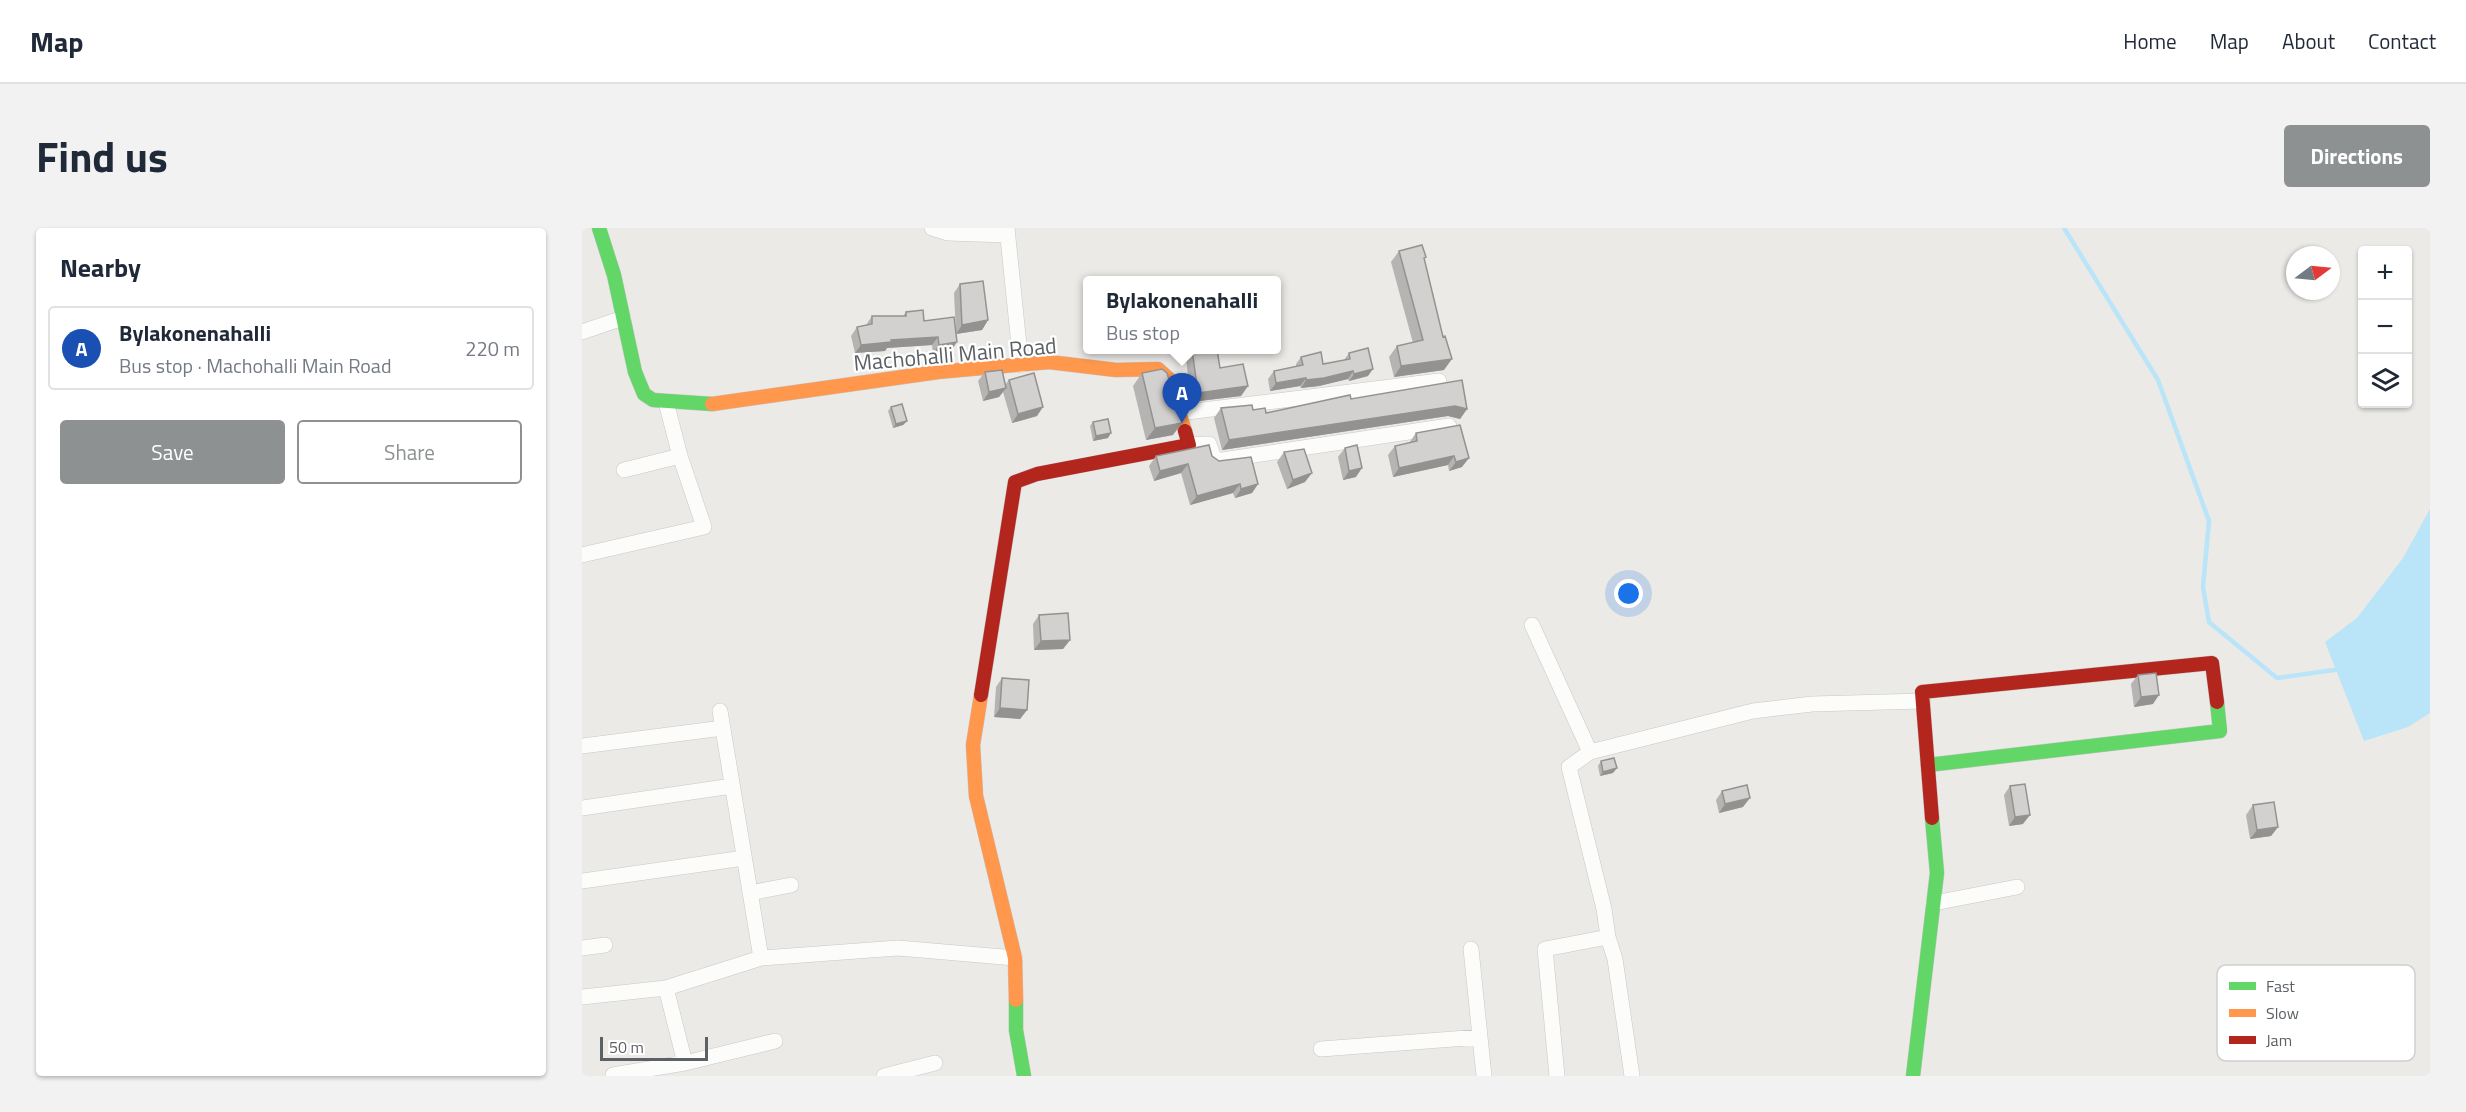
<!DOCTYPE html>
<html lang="en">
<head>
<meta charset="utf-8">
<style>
	:root { --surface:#fff; --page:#f2f2f3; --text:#1f2937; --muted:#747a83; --line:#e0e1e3; --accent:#8e9192 }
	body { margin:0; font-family:"Titillium Web",sans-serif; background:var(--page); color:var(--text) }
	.controls { position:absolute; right:18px; top:18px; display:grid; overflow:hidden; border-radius:6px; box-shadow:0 2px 4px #0004 }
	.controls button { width:54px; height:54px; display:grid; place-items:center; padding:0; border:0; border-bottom:2px solid var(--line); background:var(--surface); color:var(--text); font:30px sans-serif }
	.compass { position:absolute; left:1704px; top:18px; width:54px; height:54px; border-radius:50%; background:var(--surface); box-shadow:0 2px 4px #0004; rotate:74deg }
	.scale { position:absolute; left:18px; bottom:15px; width:108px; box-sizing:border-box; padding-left:6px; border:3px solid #5c6165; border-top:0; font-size:16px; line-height:21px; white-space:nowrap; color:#5c6165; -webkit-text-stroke:4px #fff; paint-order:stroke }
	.you { position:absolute; left:1047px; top:366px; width:21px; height:21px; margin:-15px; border:4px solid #fff; border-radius:50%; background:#1a73e8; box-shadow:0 0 0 9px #1a73e833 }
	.badge { display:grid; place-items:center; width:39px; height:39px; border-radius:50%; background:var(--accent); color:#fff; font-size:20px; font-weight:700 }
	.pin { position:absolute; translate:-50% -50px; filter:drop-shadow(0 2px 3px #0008) }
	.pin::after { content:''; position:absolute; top:32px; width:21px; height:18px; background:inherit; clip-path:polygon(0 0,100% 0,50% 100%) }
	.popup { position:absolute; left:501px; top:48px; width:198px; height:78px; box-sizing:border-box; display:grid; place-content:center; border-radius:6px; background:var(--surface); filter:drop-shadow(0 2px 4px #0005); font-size:20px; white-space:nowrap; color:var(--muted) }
	.popup b { font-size:22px; color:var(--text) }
	.popup::after { content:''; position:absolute; left:50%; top:100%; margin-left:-12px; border:12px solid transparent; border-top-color:var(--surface) }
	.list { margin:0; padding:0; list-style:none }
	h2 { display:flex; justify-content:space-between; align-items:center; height:78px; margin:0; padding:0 24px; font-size:26px }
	h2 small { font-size:20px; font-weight:400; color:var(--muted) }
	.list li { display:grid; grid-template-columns:39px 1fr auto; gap:18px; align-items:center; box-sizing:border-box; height:84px; margin:0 12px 12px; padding:0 12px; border:2px solid var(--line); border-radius:6px }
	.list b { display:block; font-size:22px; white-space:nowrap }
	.list p { margin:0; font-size:20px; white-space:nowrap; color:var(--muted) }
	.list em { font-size:20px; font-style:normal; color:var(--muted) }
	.actions { display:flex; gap:12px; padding:18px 24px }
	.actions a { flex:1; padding:14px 0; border:2px solid var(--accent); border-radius:6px; text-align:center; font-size:21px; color:var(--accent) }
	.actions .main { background:var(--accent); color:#fff }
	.icon { flex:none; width:33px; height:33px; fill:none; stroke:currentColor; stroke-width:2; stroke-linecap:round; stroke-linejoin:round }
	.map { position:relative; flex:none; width:1848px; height:848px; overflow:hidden; border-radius:6px }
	header { display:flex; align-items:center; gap:36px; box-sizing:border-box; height:84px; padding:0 30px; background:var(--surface); border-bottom:2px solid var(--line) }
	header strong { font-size:28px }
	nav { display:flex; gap:33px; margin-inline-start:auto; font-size:21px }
	.intro { display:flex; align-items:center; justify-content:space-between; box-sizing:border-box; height:144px; padding:0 36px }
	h1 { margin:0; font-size:42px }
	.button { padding:15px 27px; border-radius:6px; background:var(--accent); color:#fff; font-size:21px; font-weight:700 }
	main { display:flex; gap:36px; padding:0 36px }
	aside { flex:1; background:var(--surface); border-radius:6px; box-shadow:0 2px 4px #0004 }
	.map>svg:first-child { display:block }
	.water { fill:#bae4f8 }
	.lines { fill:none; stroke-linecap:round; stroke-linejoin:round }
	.stream { stroke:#bae4f8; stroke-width:4.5 }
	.street-casing { stroke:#c8c7c8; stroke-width:16 }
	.fast-casing { stroke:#c7c7c8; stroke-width:15 }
	.slow-casing { stroke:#c7c7c8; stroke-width:15 }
	.jam-casing { stroke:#c7c7c8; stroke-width:15 }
	.street { stroke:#fcfcfb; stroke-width:15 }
	.fast { stroke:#63d668; stroke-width:14 }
	.slow { stroke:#ff974d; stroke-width:14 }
	.jam { stroke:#b3261e; stroke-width:14 }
	.wall { fill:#b5b4b2 }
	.shaded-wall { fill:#949291 }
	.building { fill:#d3d1cf; stroke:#949291; stroke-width:1.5 }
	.labels { text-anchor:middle; stroke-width:4.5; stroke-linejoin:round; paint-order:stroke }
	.street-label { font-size:22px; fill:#5c6165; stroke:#fff }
	.key { fill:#fff; stroke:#ced0d1; stroke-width:1.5 }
	.key-label { font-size:16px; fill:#5c6165 }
</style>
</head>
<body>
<header>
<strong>Map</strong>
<nav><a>Home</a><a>Map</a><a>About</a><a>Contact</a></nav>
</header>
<div class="intro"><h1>Find us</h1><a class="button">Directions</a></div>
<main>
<aside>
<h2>Nearby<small></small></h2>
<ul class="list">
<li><span class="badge" style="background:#1a4fb4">A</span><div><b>Bylakonenahalli</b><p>Bus stop · Machohalli Main Road</p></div><em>220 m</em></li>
</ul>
<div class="actions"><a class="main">Save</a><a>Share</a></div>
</aside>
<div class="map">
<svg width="1848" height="848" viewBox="0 0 1848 848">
	<rect width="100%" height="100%" fill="#eceae7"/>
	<!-- water -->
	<path class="water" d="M 1848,281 L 1848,485 L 1826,499 L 1782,513 L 1743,414 L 1775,390 L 1821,330 Z"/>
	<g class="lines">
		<!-- stream -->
		<path class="stream" d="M 1482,0 L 1576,152 L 1627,293 L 1621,359 L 1627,394 L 1695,450 L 1759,441"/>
		<defs>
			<path id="street" d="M 350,0 L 366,5 L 425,7
				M 425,0 L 439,137
				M 0,104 L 41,90
				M 597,185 L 857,153
				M 607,217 L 627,216 L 633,233 L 867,198
				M 42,242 L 98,228
				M 0,327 L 122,299 L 98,228 L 84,174
				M 950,397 L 1008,524
				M 138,483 L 179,730
				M 0,518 L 141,500
				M 0,580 L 150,558
				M 0,653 L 162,630
				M 168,665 L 209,657
				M 1352,675 L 1435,659
				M 0,720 L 23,717
				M 889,721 L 902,848
				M 0,769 L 84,760
				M 739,821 L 898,809
				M 103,835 L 84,760 L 179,730 L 316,720 L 433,730
				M 31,847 L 103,835 L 193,813
				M 302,848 L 353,835
				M 975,848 L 963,721 L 1026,709
				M 1050,848 L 1033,731 L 1026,709 L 1022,681 L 987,539 L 1008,524 L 1171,483 L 1230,476 L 1341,473"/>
			<path id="fast" d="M 17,0 L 32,47 L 53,144 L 62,166 L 71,172 L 130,176
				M 1346,537 L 1638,503 L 1635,474
				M 434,772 L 434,802 L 442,848
				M 1331,848 L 1355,645 L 1350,590"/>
			<path id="slow" d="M 130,176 L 356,144 L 467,134 L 534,142 L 576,141 L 587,151 L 603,203
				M 399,467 L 391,517 L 394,568 L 433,730 L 434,772"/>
			<path id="jam" d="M 399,467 L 433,254 L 455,246 L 607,217 L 603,203
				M 1350,590 L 1340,464 L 1630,435 L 1635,474"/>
		</defs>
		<!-- street casing -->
		<use href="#street" class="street-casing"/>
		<!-- fast casing -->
		<use href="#fast" class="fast-casing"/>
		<!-- slow casing -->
		<use href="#slow" class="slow-casing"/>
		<!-- jam casing -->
		<use href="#jam" class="jam-casing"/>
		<!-- street -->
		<use href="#street" class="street"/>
		<!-- fast -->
		<use href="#fast" class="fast"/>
		<!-- slow -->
		<use href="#slow" class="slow"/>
		<!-- jam -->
		<use href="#jam" class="jam"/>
	</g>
	<!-- wall -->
	<path class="wall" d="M 817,23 L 842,32 L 862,142 L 812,149 L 807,129 L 815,118 L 831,115 L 809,34 Z
		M 378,56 L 406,92 L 400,102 L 374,106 L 372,65 Z
		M 324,84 L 342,93 L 369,123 L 351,125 L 350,117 L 305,120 L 303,123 L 273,125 L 269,108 L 275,99 L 284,97 L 290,88 L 321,88 Z
		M 603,122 L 635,122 L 638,140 L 666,158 L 659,168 L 609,174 Z
		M 767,125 L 786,148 L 767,153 L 766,151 L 737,158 L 719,160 L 718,158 L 688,163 L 686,151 L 692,143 L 714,139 L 714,136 L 719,129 L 741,136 L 762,132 Z
		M 403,144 L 423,157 L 427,152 L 455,188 L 430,195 L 421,164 L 417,169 L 401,173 L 396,153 Z
		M 560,145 L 591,207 L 564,212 L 551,158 Z
		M 769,171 L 885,181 L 878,191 L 866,188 L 640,222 L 632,190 L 639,180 L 671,182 L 684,185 Z
		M 309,179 L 325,193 L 321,197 L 311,200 L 306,183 Z
		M 511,194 L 526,210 L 511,213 L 508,198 Z
		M 878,197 L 880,239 L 867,243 L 866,237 L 811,249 L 806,227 L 813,218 L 827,215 L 834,205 Z
		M 763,220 L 774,249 L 761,252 L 756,229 Z
		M 702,224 L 723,254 L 705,261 L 695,234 Z
		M 574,228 L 630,228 L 637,233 L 676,256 L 670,265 L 653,270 L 651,265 L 608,277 L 599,245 L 572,253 L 567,238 Z
		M 457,387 L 488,412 L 481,421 L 452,422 L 451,396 Z
		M 1556,447 L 1571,476 L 1552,479 L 1549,456 Z
		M 420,450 L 445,482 L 438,491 L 412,489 L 414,459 Z
		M 1019,533 L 1031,545 L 1018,548 L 1016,538 Z
		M 1428,558 L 1441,596 L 1427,598 L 1422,567 Z
		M 1140,563 L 1161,579 L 1137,585 L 1134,572 Z
		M 1671,577 L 1696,599 L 1689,608 L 1668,611 L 1664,587 Z"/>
	<!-- shaded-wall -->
	<path class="shaded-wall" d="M 406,92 L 400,102 L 374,106 L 380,97 Z
		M 356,109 L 350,117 L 305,120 L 303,123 L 273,125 L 279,117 L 309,112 Z
		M 375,114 L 369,123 L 351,125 L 357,117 Z
		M 870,131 L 862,142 L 812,149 L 819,138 Z
		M 791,141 L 786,148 L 767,153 L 772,146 Z
		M 771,143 L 766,151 L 737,158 L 719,160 L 724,152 Z
		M 724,150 L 718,158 L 688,163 L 694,155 Z
		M 666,158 L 659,168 L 609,174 L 616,165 Z
		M 424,160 L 417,169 L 401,173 L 407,164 Z
		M 873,178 L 885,181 L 878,191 L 866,188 L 640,222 L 647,212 Z
		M 461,179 L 455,188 L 430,195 L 436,186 Z
		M 325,193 L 321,197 L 311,200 L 314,196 Z
		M 600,195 L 591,207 L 564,212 L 573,200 Z
		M 529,205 L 526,210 L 511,213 L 514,208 Z
		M 872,228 L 866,237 L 811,249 L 817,240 Z
		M 887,230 L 880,239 L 867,243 L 874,234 Z
		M 606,236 L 599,245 L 572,253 L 578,243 Z
		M 780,240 L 774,249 L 761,252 L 767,243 Z
		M 730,245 L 723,254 L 705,261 L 711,252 Z
		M 658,256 L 651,265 L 608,277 L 615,268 Z
		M 676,256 L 670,265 L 653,270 L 659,261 Z
		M 488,412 L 481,421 L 452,422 L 459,413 Z
		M 1577,467 L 1571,476 L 1552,479 L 1559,469 Z
		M 418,480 L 445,482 L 438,491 L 412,489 Z
		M 1035,540 L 1031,545 L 1018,548 L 1021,544 Z
		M 1168,570 L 1161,579 L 1137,585 L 1143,576 Z
		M 1448,587 L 1441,596 L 1427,598 L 1433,589 Z
		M 1696,599 L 1689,608 L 1668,611 L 1675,602 Z"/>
	<!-- building -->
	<path class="building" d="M 840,17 L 844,29 L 842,30 L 861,109 L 863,108 L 870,131 L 819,138 L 815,118 L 841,112 L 817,23 Z
		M 401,53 L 406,92 L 380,97 L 378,56 Z
		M 341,82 L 342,93 L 372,89 L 375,114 L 357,117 L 356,109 L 309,112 L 309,114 L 279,117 L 275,99 L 290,96 L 290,88 L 324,88 L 324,84 Z
		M 786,120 L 791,141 L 772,146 L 771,143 L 742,150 L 724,152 L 724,150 L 694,155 L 692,143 L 721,137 L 719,129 L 739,124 L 741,136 L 768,131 L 767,125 Z
		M 610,122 L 635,122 L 638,140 L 661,136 L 666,158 L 616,165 Z
		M 580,141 L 585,145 L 600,195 L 573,200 L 560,145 Z
		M 420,142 L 424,160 L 407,164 L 403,144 Z
		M 452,145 L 461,179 L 436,186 L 427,152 Z
		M 880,152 L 885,181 L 873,178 L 647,212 L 639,180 L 670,177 L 671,182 L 683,180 L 684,185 L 768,167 L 769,171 Z
		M 320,176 L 325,193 L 314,196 L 309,179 Z
		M 526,191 L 529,205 L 514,208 L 511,194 Z
		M 878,197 L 887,230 L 874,234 L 872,228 L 817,240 L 813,218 L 835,213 L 834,205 Z
		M 627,217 L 630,228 L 637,233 L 669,229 L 676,256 L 659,261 L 658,256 L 615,268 L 606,236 L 578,243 L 574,228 Z
		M 775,217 L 780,240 L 767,243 L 763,220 Z
		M 722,221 L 730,245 L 711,252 L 702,224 Z
		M 486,385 L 488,412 L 459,413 L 457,387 Z
		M 1574,445 L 1577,467 L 1559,469 L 1556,447 Z
		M 420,450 L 447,452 L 445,482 L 418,480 Z
		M 1032,530 L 1035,540 L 1021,544 L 1019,533 Z
		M 1443,556 L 1448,587 L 1433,589 L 1428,558 Z
		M 1165,557 L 1168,570 L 1143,576 L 1140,563 Z
		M 1692,574 L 1696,599 L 1675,602 L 1671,577 Z"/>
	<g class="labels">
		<!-- street labels -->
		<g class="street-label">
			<text transform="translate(373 126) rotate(-5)" y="8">Machohalli Main Road</text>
		</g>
	</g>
	<!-- legend -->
	<rect x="1635" y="737" width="198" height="96" rx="9" class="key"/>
	<rect x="1647" y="754" width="27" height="8" fill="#63d668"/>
	<rect x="1647" y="781" width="27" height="8" fill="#ff974d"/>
	<rect x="1647" y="808" width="27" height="8" fill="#b3261e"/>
	<g class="key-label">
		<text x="1684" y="764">Fast</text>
		<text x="1684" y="791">Slow</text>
		<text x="1684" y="818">Jam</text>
	</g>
</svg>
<div class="controls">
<button>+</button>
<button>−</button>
<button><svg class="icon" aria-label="layers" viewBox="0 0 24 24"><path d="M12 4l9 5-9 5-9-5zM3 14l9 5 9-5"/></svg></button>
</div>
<svg class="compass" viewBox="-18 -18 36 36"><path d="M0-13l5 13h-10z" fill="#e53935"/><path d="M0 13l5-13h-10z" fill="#747a83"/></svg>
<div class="scale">50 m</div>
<div class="you"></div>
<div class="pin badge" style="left:600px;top:195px;background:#1a4fb4">A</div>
<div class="popup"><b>Bylakonenahalli</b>Bus stop</div>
</div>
</main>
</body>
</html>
